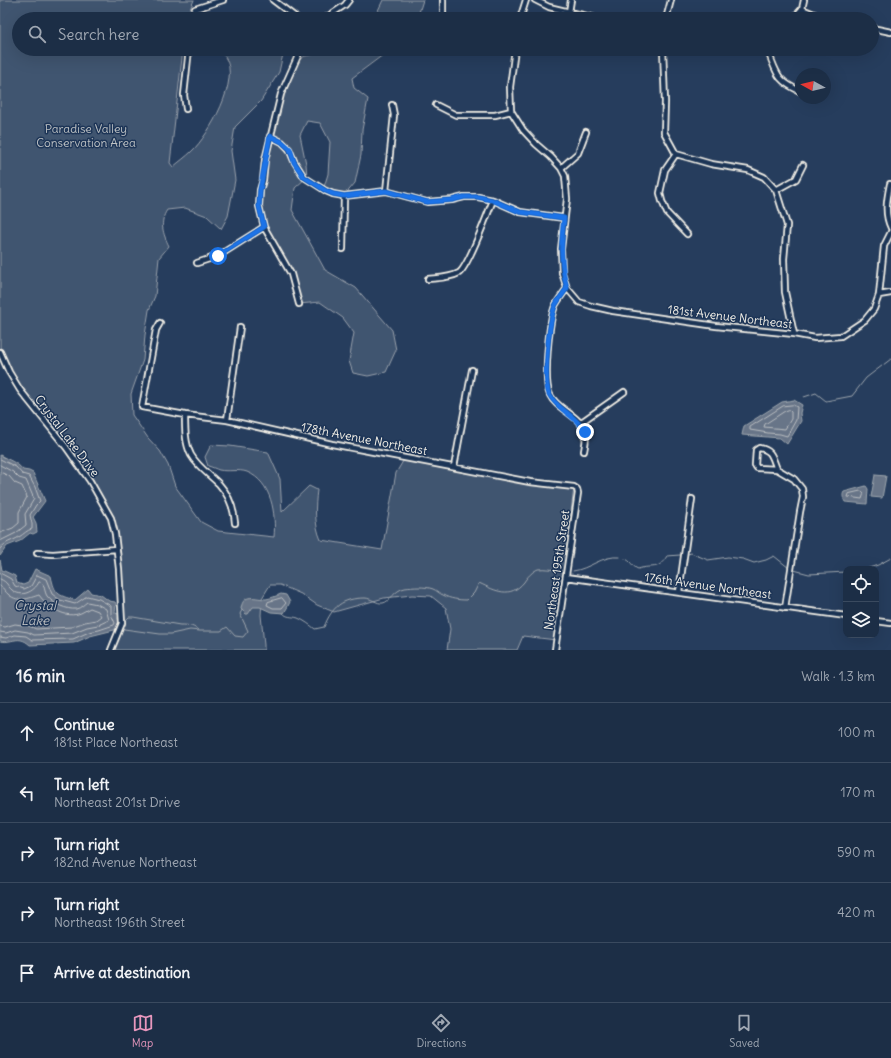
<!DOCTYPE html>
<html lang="en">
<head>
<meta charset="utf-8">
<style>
	:root { --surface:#1c2e46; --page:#25364d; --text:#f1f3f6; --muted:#a0a8b3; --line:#3a4a5f; --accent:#e797bd }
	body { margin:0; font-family:Delius,sans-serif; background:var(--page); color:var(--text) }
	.controls { position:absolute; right:12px; bottom:12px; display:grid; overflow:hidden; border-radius:8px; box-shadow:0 4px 16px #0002 }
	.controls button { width:36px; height:36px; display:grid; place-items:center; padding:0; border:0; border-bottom:1px solid var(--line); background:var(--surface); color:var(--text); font:20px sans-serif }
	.compass { position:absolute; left:795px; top:68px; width:36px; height:36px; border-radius:50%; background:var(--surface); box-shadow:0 4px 16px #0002; rotate:278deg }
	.stop { position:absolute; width:12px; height:12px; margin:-9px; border:3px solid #1a73e8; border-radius:50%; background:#fff }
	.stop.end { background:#1a73e8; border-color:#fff; box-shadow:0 1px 4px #0008 }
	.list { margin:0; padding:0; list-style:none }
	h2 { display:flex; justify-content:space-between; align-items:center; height:52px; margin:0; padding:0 16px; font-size:17px }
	h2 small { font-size:13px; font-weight:400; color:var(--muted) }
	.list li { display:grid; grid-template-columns:26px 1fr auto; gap:12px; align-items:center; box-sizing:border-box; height:60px; padding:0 16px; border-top:1px solid var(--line) }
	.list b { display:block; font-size:15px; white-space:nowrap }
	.list p { margin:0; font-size:13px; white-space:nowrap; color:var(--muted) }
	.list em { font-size:13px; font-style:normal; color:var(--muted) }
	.icon { flex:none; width:22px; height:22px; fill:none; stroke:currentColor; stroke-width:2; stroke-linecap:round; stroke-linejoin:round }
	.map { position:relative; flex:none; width:891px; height:650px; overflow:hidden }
	.search { position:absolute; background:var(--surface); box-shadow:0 4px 16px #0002; left:12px; right:12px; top:12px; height:44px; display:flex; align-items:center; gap:10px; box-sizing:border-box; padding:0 14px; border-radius:22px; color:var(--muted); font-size:15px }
	.sheet { height:352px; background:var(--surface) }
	nav { display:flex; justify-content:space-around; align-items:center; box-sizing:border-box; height:56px; border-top:1px solid var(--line); background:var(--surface); font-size:11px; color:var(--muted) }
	nav a { display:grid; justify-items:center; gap:2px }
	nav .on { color:var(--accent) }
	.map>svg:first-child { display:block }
	.green { fill:#40546f; stroke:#9aa2ac }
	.water { fill:#677588; stroke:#9fa7ae }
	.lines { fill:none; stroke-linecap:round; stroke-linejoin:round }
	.shore { stroke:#bcbfc2; stroke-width:1 }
	.stream { stroke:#9fa7ae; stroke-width:1 }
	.minor-casing { stroke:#f4f1e8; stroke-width:8 }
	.minor { stroke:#1d3557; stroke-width:4.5 }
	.route { stroke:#1a73e8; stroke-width:5 }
	.labels { text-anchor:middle; stroke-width:3; stroke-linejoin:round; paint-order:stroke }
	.park-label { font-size:12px; fill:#bec2c4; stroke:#1d3557 }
	.street-label { font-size:12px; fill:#f4f1e8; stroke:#1d3557 }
	.water-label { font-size:13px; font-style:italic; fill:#bcbfc2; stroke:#1d3557 }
</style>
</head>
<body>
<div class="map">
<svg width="891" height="650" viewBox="0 0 891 650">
	<rect width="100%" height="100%" fill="#263d5d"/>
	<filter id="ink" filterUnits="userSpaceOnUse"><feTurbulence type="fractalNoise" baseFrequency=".025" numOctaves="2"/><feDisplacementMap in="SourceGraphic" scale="8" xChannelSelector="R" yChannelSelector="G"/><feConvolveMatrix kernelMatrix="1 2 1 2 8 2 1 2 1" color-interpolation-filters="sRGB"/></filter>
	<g filter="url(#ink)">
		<!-- green -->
		<path class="green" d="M 0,0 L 194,0 L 186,19 L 19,19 L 19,49 L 183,49 L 170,163 L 173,167 C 180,161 186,157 192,151 C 209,135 241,79 225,57 C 223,54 219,52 216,49 L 278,49 L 283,54 L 279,72 L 261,101 L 235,127 L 231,151 L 235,180 L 228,216 L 221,229 L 207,216 L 185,208 L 167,210 C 159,222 163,234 169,246 L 159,258 L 155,296 L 149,310 L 145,335 L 143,360 L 131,394 L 132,415 L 148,438 L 160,451 L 168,465 L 175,486 L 201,522 L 218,531 L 274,537 C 276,514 272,482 247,472 C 239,469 228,472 219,470 C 216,469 212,467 208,466 L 205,457 L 211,445 L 230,446 L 268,452 L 280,479 L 282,512 L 309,486 L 317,490 C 315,507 314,524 321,540 L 382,550 L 396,473 L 406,456 L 427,462 L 574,487 L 556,640 L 523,636 L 517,650 L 447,650 L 450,629 L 446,608 L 431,596 L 412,595 L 384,598 L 334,612 L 317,605 L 301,594 L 280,585 L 270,585 L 262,598 L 261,615 L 264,645 L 264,650 L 111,650 L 120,631 L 117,534 L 90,481 L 20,390 L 0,352 Z
			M 383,0 L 423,0 L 417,19 L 374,19 Z
			M 331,49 L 391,49 L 352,78 L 354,88 L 368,99 L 362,130 L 361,155 L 355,183 L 344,196 L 333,194 L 324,187 L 328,174 L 330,142 L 320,123 L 307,121 L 300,135 L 306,164 L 307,177 L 295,188 L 292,210 L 325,270 L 356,288 L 392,330 L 396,350 L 386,372 L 368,376 L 353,373 L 349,361 L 354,333 L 343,318 L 320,302 L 299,304 L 291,274 L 264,227 L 259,206 L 260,190 L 281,94 L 295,62 L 305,56 L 327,52 Z"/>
		<!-- water -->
		<path class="water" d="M 794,400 L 802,405 L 800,413 L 801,421 L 787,444 L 780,438 L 742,435 L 744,426 L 782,402 Z
			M 0,455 C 8,460 17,462 23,470 L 29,471 L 33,473 L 45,501 L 33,517 L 36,523 L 37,532 L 33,534 L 30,533 L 20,541 L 7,546 L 0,556 Z
			M 875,475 L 886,476 L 882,498 L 871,497 Z
			M 866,486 L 868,489 L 867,504 L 845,502 C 843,498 842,495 844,492 Z
			M 0,560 L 2,570 L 15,576 L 17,583 L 23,585 L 28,583 L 35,569 L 51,576 C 55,594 57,595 75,600 L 88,589 L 91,593 L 101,595 L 109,601 L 115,602 L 116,604 L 115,613 L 119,614 L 118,619 L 120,622 L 124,620 L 125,622 L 120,624 L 118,629 L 90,636 L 74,643 L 30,645 C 18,634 12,644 0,641 Z
			M 281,594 L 286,595 L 290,602 L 287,608 L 284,613 L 271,612 L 260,607 L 253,607 L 248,614 L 246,614 L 241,609 C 243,592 256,599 266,599 C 272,598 276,596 281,594 Z"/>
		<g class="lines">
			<!-- shore -->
			<path class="shore" d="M 793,405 L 797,407 L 796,420 L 787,436 L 780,434 L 768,433 L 750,430 L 750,427 L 783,406 Z
				M 789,410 L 791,412 L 791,419 L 785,429 L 764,427 L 765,424 L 785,411 Z
				M 0,459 L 16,467 L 22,474 L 29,476 L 35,487 L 40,501 L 36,505 L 30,515 L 32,524 L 32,529 C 27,530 24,534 19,537 C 11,542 6,541 0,549
				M 0,465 L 13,472 L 19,478 L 26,480 L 34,499 L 25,514 L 26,525 L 16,533 L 0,541
				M 0,472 L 9,476 L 15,483 L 22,486 L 27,497 L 19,512 L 19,523 L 13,528 L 0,533
				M 862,491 L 864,493 L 862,499 L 848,497 L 849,494 Z
				M 0,573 L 11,579 L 15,586 L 24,589 L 31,586 L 37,575 L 46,579 L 52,594 L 60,600 L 75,604 L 87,596 L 99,599 L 111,606 L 111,614 L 115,623 L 114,625 L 99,630 L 89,632 L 73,639 L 32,640 L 26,636 L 15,635 L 6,638 L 0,637
				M 0,579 C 9,583 6,585 12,590 C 21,598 34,592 39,582 L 41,582 C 45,585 44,591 47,596 C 53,604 67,610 76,609 C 81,608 84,604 87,602 L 97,604 L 106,609 L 109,620 L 98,625 L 87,627 L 72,633 L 34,635 L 28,632 L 15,630 L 6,633 L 0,632
				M 0,586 C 4,588 5,592 9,595 C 19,603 29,598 39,595 C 47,606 63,618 78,614 C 82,613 86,610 90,608 L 98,611 L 101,616 L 96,620 L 85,622 L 71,627 L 36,629 L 29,626 L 15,624 L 5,627 L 0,626
				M 282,598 L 286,603 L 282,608 L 273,608 L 267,605 L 268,602 Z"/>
			<!-- stream -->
			<path class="stream" d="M 804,397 L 816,393 L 826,401 L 852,396 L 866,378 L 891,359
				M 688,554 L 691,553 L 708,560 L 728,557 L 743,559 L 754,563 L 766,560 L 774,556 L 789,568
				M 625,559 C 631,560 632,567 638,569 C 653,564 657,572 667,556 L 680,555
				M 866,569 L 878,565 L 891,558
				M 794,570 L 809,574 L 846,572
				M 573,571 C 590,569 602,555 620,557
				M 283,613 C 287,618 292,616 298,618 C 305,621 310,625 315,629 L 324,627 C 332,607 342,598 365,598 C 371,598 377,604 383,603 C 390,602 394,590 405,588 C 413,587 425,586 433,589 C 436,590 440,594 443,595 C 450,599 459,600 467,600 L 474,593 L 479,583 C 496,591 510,599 524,582 C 527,577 533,571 538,569 C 544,568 554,570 560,570
				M 125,621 L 129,617 L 133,617 L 180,625 C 187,625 192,625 198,630
				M 124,629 L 160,634 L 171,634 L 190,630 L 200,631 L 221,631 L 227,627 L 235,636 L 243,637 L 248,631 L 240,614 L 242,610"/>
			<defs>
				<path id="minor" d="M 273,0 L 298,19
					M 535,0 L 549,7 L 599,19
					M 802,9 L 826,19
					M 569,12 L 571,0
					M 192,19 L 195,9 L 223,0
					M 324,19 L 345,5 L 349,0
					M 443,19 L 443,0
					M 520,19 L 526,0
					M 666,19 L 671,0
					M 793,19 L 802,9 L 804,0
					M 872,28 L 891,32
					M 515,49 L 510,87 L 511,111 L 523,130 L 536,144 L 551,157 L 561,168 L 565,176 L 567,199 L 561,249 L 562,273 L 567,288 L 579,302 L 591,306 L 613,311 L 716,326 L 794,334 L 815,338 L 841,336 L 865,320 L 874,309 L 879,295 L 884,246 L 891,232
					M 663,49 L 665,102 L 664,132 L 676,154 L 665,170 L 660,193 L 662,201 L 667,213 L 687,234
					M 767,49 C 777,72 775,80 800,91
					M 436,105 L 456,115 L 495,115 L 511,111
					M 186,109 L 184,95 L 189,49
					M 270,136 L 282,142 L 289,149 L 294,161 L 304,177 L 326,191 L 333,194 L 344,196 L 386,191 L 427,202 L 452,200 L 464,197 L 478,197 L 493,200 L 520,212 L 564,218
					M 676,154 L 711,164 L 748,170 L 764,177 L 776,190 L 787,225 L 784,259 L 785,292 L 794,334
					M 561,168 L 578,153 L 586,132
					M 890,184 C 887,199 884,214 891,228
					M 776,190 L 796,179 L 803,165
					M 386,191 L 394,115 L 392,105
					M 343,249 L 344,196
					M 197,263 L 218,256 L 264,227
					M 428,279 C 438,278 450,278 459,273 C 468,267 488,213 493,200
					M 567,288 C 563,294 558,300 555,306 C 549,321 543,381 550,395 C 557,410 580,415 585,432 C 587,438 585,445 584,451
					M 879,295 L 891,293
					M 299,304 L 291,274 L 264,227 L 259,206 L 260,190 L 263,180 L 265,160 L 281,94 L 301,49
					M 160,323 L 156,330 L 142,407 L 185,415 L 227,420 L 332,444 L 530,482 L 574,487 L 577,489 L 578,493 L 555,650
					M 0,352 L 9,372 L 20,390 L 66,447 L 90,481 L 111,518 L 115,534 L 119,569 L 122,623 L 111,650
					M 185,415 C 185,429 185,443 191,455 C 198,467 209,474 219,484 C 229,495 234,509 235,523
					M 227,420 L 240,327
					M 580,423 L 624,392
					M 454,467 L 472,370
					M 777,469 C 772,458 773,450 759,448 L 756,450 L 755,465 L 757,468 L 777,469 L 794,479 L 802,489 L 803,497 L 800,512 L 785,608
					M 37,553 L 53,554 L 116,549
					M 566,577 L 846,616
					M 679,592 L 692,499
					M 876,621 L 891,623"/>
			</defs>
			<!-- minor casing -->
			<use href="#minor" class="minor-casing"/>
			<!-- minor -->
			<use href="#minor" class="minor"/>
		</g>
	</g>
	<g class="lines" filter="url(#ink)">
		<!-- route -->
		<path class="route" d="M 218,256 L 264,227 L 259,206 L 260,190 L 270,136 L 282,142 L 290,149 L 294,162 L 304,177 L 326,191 L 333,194 L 344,196 L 386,191 L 427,202 L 452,200 L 464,197 L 478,197 L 492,200 L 520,212 L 564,218 C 561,243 560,263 567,288 C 563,294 558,300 555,306 C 549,321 543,380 549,394 C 556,409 577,416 585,432"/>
	</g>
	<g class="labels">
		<!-- park labels -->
		<g class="park-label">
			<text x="86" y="133">Paradise Valley<tspan x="86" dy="14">Conservation Area</tspan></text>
		</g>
		<!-- street labels -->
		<g class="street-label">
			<text transform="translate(730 317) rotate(7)" y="4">181st Avenue Northeast</text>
			<text transform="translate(67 436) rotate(53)" y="4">Crystal Lake Drive</text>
			<text transform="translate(364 439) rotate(11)" y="4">178th Avenue Northeast</text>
			<text transform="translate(557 570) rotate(-82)" y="4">Northeast 195th Street</text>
			<text transform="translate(708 586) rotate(8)" y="4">176th Avenue Northeast</text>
		</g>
		<!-- water labels -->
		<g class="water-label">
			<text x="35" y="610">Crystal<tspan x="35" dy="15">Lake</tspan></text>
		</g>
	</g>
</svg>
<div class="controls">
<button><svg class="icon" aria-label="locate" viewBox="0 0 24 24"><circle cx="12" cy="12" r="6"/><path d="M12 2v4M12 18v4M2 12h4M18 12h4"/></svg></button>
<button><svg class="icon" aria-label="layers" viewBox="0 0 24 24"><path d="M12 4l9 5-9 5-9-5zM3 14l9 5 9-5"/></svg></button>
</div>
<svg class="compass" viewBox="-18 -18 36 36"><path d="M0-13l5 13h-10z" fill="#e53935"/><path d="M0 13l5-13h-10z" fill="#a0a8b3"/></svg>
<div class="stop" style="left:218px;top:256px"></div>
<div class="stop end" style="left:585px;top:432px"></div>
<div class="search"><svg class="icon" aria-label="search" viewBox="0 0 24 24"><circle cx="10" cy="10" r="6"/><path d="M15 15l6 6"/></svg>Search here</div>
</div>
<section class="sheet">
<h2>16 min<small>Walk · 1.3 km</small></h2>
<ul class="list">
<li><svg class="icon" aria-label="ahead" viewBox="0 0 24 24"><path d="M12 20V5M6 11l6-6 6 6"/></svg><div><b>Continue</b><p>181st Place Northeast</p></div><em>100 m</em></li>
<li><svg class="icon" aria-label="left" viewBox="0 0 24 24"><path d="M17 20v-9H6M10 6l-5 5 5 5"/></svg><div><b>Turn left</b><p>Northeast 201st Drive</p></div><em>170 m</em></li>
<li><svg class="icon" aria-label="right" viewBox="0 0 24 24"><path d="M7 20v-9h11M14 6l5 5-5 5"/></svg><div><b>Turn right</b><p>182nd Avenue Northeast</p></div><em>590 m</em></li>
<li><svg class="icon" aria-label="right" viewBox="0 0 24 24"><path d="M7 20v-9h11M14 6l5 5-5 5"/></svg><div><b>Turn right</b><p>Northeast 196th Street</p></div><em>420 m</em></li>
<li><svg class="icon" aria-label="arrive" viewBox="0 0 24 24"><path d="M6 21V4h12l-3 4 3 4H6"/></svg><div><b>Arrive at destination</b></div></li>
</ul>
</section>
<nav>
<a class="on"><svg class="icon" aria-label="map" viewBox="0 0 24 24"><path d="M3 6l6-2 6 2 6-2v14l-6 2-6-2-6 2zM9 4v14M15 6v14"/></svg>Map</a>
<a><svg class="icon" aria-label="directions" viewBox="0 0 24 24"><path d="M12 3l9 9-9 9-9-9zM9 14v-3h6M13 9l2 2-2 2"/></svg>Directions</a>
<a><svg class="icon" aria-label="saved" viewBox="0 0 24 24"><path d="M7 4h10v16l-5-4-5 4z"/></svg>Saved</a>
</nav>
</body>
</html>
